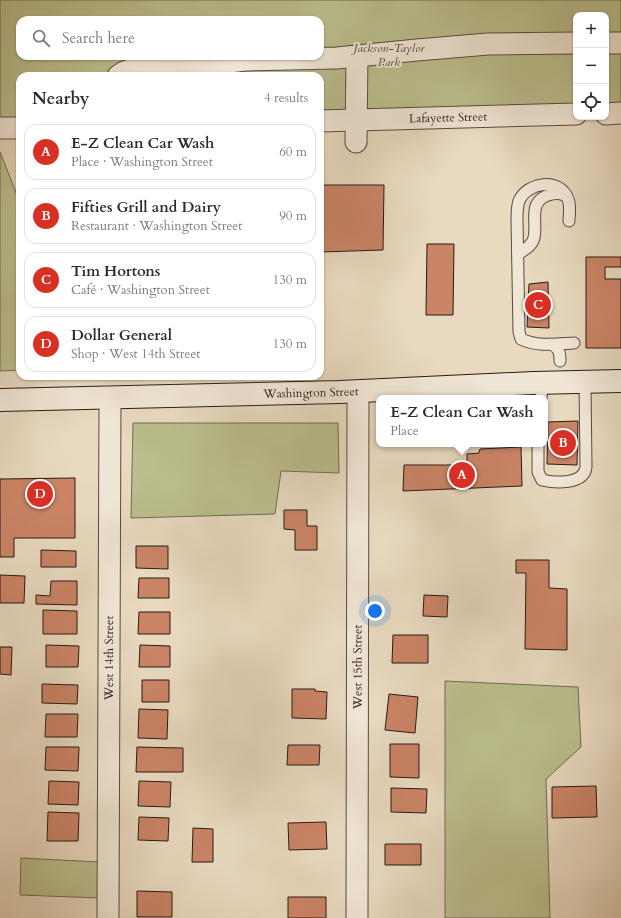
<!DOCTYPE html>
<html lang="en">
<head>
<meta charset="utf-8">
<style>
	:root { --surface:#fff; --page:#f7f7f7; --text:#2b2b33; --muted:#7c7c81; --line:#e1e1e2; --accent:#d93025 }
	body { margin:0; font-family:Cardo,serif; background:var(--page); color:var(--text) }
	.controls { position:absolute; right:12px; top:12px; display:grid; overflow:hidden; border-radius:8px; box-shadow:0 1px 3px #0004 }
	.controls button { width:36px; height:36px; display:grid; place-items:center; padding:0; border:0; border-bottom:1px solid var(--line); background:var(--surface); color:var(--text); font:20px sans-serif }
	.you { position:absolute; left:375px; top:611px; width:14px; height:14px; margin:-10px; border:3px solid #fff; border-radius:50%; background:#1a73e8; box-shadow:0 0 0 6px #1a73e833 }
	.badge { display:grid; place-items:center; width:26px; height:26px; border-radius:50%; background:var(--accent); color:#fff; font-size:13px; font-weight:700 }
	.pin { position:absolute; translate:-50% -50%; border:2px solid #fff; box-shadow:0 1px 4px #0006 }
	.popup { position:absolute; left:376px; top:395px; width:172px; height:52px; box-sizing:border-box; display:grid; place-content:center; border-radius:8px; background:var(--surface); filter:drop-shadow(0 1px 3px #0005); font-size:13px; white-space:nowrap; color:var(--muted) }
	.popup b { font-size:15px; color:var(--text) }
	.popup::after { content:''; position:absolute; left:50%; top:100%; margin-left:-8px; border:8px solid transparent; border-top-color:var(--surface) }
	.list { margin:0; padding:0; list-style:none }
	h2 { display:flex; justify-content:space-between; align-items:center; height:52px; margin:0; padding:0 16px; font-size:17px }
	h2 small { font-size:13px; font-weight:400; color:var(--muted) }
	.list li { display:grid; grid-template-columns:26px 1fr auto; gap:12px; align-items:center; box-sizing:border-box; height:56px; margin:0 8px 8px; padding:0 8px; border:1px solid var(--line); border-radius:12px }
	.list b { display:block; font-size:15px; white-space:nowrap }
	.list p { margin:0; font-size:13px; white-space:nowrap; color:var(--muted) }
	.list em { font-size:13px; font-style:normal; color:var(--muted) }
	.icon { flex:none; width:22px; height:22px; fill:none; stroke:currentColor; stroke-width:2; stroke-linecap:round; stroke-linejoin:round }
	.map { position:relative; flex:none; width:621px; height:918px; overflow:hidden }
	.search { position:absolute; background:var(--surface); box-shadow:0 1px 3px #0004; left:16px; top:16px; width:308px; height:44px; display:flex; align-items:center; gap:10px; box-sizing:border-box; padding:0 14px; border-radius:12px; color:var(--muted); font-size:15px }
	.panel { position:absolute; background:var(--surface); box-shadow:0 1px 3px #0004; left:16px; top:72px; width:308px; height:308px; border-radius:12px }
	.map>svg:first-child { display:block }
	.green { fill:#bbbe8e; stroke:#726c52; fill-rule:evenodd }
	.building { fill:#ca8466; stroke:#291b16 }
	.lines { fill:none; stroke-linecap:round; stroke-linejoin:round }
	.service-casing { stroke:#594a40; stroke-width:13 }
	.minor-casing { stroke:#594a40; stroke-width:23 }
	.secondary-casing { stroke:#291b16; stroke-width:24 }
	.service { stroke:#f0e6d5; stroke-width:11 }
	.minor { stroke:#f0e6d5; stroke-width:21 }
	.secondary { stroke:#f0e6d5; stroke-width:22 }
	.labels { text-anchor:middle; stroke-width:3.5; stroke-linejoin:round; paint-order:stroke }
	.park-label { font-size:12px; font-style:italic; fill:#554c3a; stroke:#f0e6d5 }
	.street-label { font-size:12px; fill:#291b16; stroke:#f0e6d5 }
</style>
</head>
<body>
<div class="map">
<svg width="621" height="918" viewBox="0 0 621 918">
	<rect width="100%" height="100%" fill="#e8d9bf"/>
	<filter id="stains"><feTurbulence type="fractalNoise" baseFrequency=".005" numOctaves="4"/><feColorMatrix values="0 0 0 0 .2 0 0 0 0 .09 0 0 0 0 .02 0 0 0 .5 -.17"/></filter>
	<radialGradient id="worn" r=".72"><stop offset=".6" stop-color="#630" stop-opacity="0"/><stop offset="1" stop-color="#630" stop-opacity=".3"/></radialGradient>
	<!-- green -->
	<path class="green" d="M 0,0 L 621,0 L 621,107 L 606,107 L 606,15 L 576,15 L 576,108 L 320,114 L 320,76 L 20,76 L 20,121 L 0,121 ZM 20,20 L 320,20 L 320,56 L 20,56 Z
		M 0,152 L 15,190 L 20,207 L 20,370 L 0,371 Z
		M 133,423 L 338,423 L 339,473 L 281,471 L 275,514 L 131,518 Z
		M 445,681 L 578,687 L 581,747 L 546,779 L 550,918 L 445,918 Z
		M 21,858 L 99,862 L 99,898 L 20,895 Z"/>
	<!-- building -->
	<path class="building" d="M 320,185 L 384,185 L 383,250 L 320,252 Z
		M 427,244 L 454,244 L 453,315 L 426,315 Z
		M 586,257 L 621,257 L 621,267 L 605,267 L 605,279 L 621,279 L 621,348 L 586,348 Z
		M 548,282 L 549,328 L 527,327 L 529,284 Z
		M 578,421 L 577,465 L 547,464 L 548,422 Z
		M 521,447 L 522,486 L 403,491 L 404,465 L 467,465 L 467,454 L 479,453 L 480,449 Z
		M 75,478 L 75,538 L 14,538 L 14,557 L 0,557 L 0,479 Z
		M 284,510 L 307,510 L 307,526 L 317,526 L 317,550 L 295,550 L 295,530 L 284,529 Z
		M 136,546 L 168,546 L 168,569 L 136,568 Z
		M 41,550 L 76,551 L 76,567 L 41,567 Z
		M 516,560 L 549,560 L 549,588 L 567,589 L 567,650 L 525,649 L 526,573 L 516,573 Z
		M 0,575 L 25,576 L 24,603 L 0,603 Z
		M 139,578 L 169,578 L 169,598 L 138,598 Z
		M 51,581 L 77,581 L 77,605 L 36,604 L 36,595 L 50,596 Z
		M 424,595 L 448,596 L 447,617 L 423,616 Z
		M 43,610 L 77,611 L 77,634 L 43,634 Z
		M 139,612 L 170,612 L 170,634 L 138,634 Z
		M 393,635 L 428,635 L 428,663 L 392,663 Z
		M 46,645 L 79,646 L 78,667 L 46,667 Z
		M 140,645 L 170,646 L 170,667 L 139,667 Z
		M 0,647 L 12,647 L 11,675 L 0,674 Z
		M 142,680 L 169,680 L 169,702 L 142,702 Z
		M 42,684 L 78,685 L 77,704 L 42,703 Z
		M 292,689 L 315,689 L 315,691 L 327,692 L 326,719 L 292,718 Z
		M 389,694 L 418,697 L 415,733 L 385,730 Z
		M 139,709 L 168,710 L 167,739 L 138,738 Z
		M 46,714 L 78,714 L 77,737 L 45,737 Z
		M 390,744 L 419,744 L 419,778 L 390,777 Z
		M 288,745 L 320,745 L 319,765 L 287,765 Z
		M 46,747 L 79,747 L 78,771 L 45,770 Z
		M 137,747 L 183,748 L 183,772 L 136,772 Z
		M 49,781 L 79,782 L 78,805 L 48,804 Z
		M 139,781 L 171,782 L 170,807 L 138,806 Z
		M 596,786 L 597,817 L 552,818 L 552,787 Z
		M 391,788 L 427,789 L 426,813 L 391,812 Z
		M 48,812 L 79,813 L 78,841 L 47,841 Z
		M 139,817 L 169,818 L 168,841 L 138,840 Z
		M 326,822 L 327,849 L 289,850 L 288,823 Z
		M 193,828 L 213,829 L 213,862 L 192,862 Z
		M 385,844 L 421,844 L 421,865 L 385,865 Z
		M 137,891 L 172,892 L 172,917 L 137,917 Z
		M 288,897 L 326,897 L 326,918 L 288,918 Z"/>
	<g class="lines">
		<defs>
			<path id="service" d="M 569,221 C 569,214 571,206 568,199 C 560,177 527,182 519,201 C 517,207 517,213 517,219 L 519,332 L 521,339 C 537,347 557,344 574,343
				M 518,254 C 524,250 532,246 534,238 C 538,221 526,200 552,194 C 557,193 563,193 567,197
				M 551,344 C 559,348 560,352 560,361
				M 541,398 L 542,383
				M 538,444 L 538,472 L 542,480 C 555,483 584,485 586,467 L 585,382"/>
			<g id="minor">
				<path d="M 606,43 L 621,43"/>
				<path d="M 118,76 L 124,72 L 135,68 L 189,67 L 245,60 L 337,58 L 417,50 L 488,44 L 576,43"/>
				<path d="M 606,114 L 621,113"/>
				<path id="s1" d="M 320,121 L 576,114"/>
				<path d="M 0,128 L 20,128"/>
				<path d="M 356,142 L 357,56"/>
				<path id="s2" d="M 108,918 L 110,398"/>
				<path id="s3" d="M 357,918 L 358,392"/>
			</g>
			<g id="secondary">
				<path id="s4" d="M 0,400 L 340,392 L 533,383 L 621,381"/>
			</g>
		</defs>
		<!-- service casing -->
		<use href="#service" class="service-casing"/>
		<!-- minor casing -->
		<use href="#minor" class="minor-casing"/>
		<!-- secondary casing -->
		<use href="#secondary" class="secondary-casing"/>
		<!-- service -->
		<use href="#service" class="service"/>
		<!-- minor -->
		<use href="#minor" class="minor"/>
		<!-- secondary -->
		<use href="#secondary" class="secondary"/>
	</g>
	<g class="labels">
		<!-- park labels -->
		<g class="park-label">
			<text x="389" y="52">Jackson-Taylor<tspan x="389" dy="14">Park</tspan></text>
		</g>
		<!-- street labels -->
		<g class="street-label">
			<text dy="4" stroke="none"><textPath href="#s1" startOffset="128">Lafayette Street</textPath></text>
			<text dy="4" stroke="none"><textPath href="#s4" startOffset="311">Washington Street</textPath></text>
			<text dy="4" stroke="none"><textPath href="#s2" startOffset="260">West 14th Street</textPath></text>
			<text dy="4" stroke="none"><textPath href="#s3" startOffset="251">West 15th Street</textPath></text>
		</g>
	</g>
	<rect width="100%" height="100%" filter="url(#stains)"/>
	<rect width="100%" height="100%" fill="url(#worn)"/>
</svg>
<div class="controls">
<button>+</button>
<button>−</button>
<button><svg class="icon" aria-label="locate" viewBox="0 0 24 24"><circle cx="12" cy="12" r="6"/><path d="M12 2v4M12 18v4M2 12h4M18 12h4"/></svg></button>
</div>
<div class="you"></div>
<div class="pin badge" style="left:462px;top:475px">A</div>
<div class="popup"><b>E-Z Clean Car Wash</b>Place</div>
<div class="pin badge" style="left:563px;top:443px">B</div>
<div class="pin badge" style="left:538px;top:305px">C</div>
<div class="pin badge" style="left:40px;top:494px">D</div>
<div class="search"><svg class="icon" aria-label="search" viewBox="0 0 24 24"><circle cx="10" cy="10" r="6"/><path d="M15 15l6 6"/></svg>Search here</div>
<section class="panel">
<h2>Nearby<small>4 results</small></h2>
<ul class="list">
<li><span class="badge">A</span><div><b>E-Z Clean Car Wash</b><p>Place · Washington Street</p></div><em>60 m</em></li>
<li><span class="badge">B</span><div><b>Fifties Grill and Dairy</b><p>Restaurant · Washington Street</p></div><em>90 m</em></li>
<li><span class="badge">C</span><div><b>Tim Hortons</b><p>Café · Washington Street</p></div><em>130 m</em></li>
<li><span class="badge">D</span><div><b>Dollar General</b><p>Shop · West 14th Street</p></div><em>130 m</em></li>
</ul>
</section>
</div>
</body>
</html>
